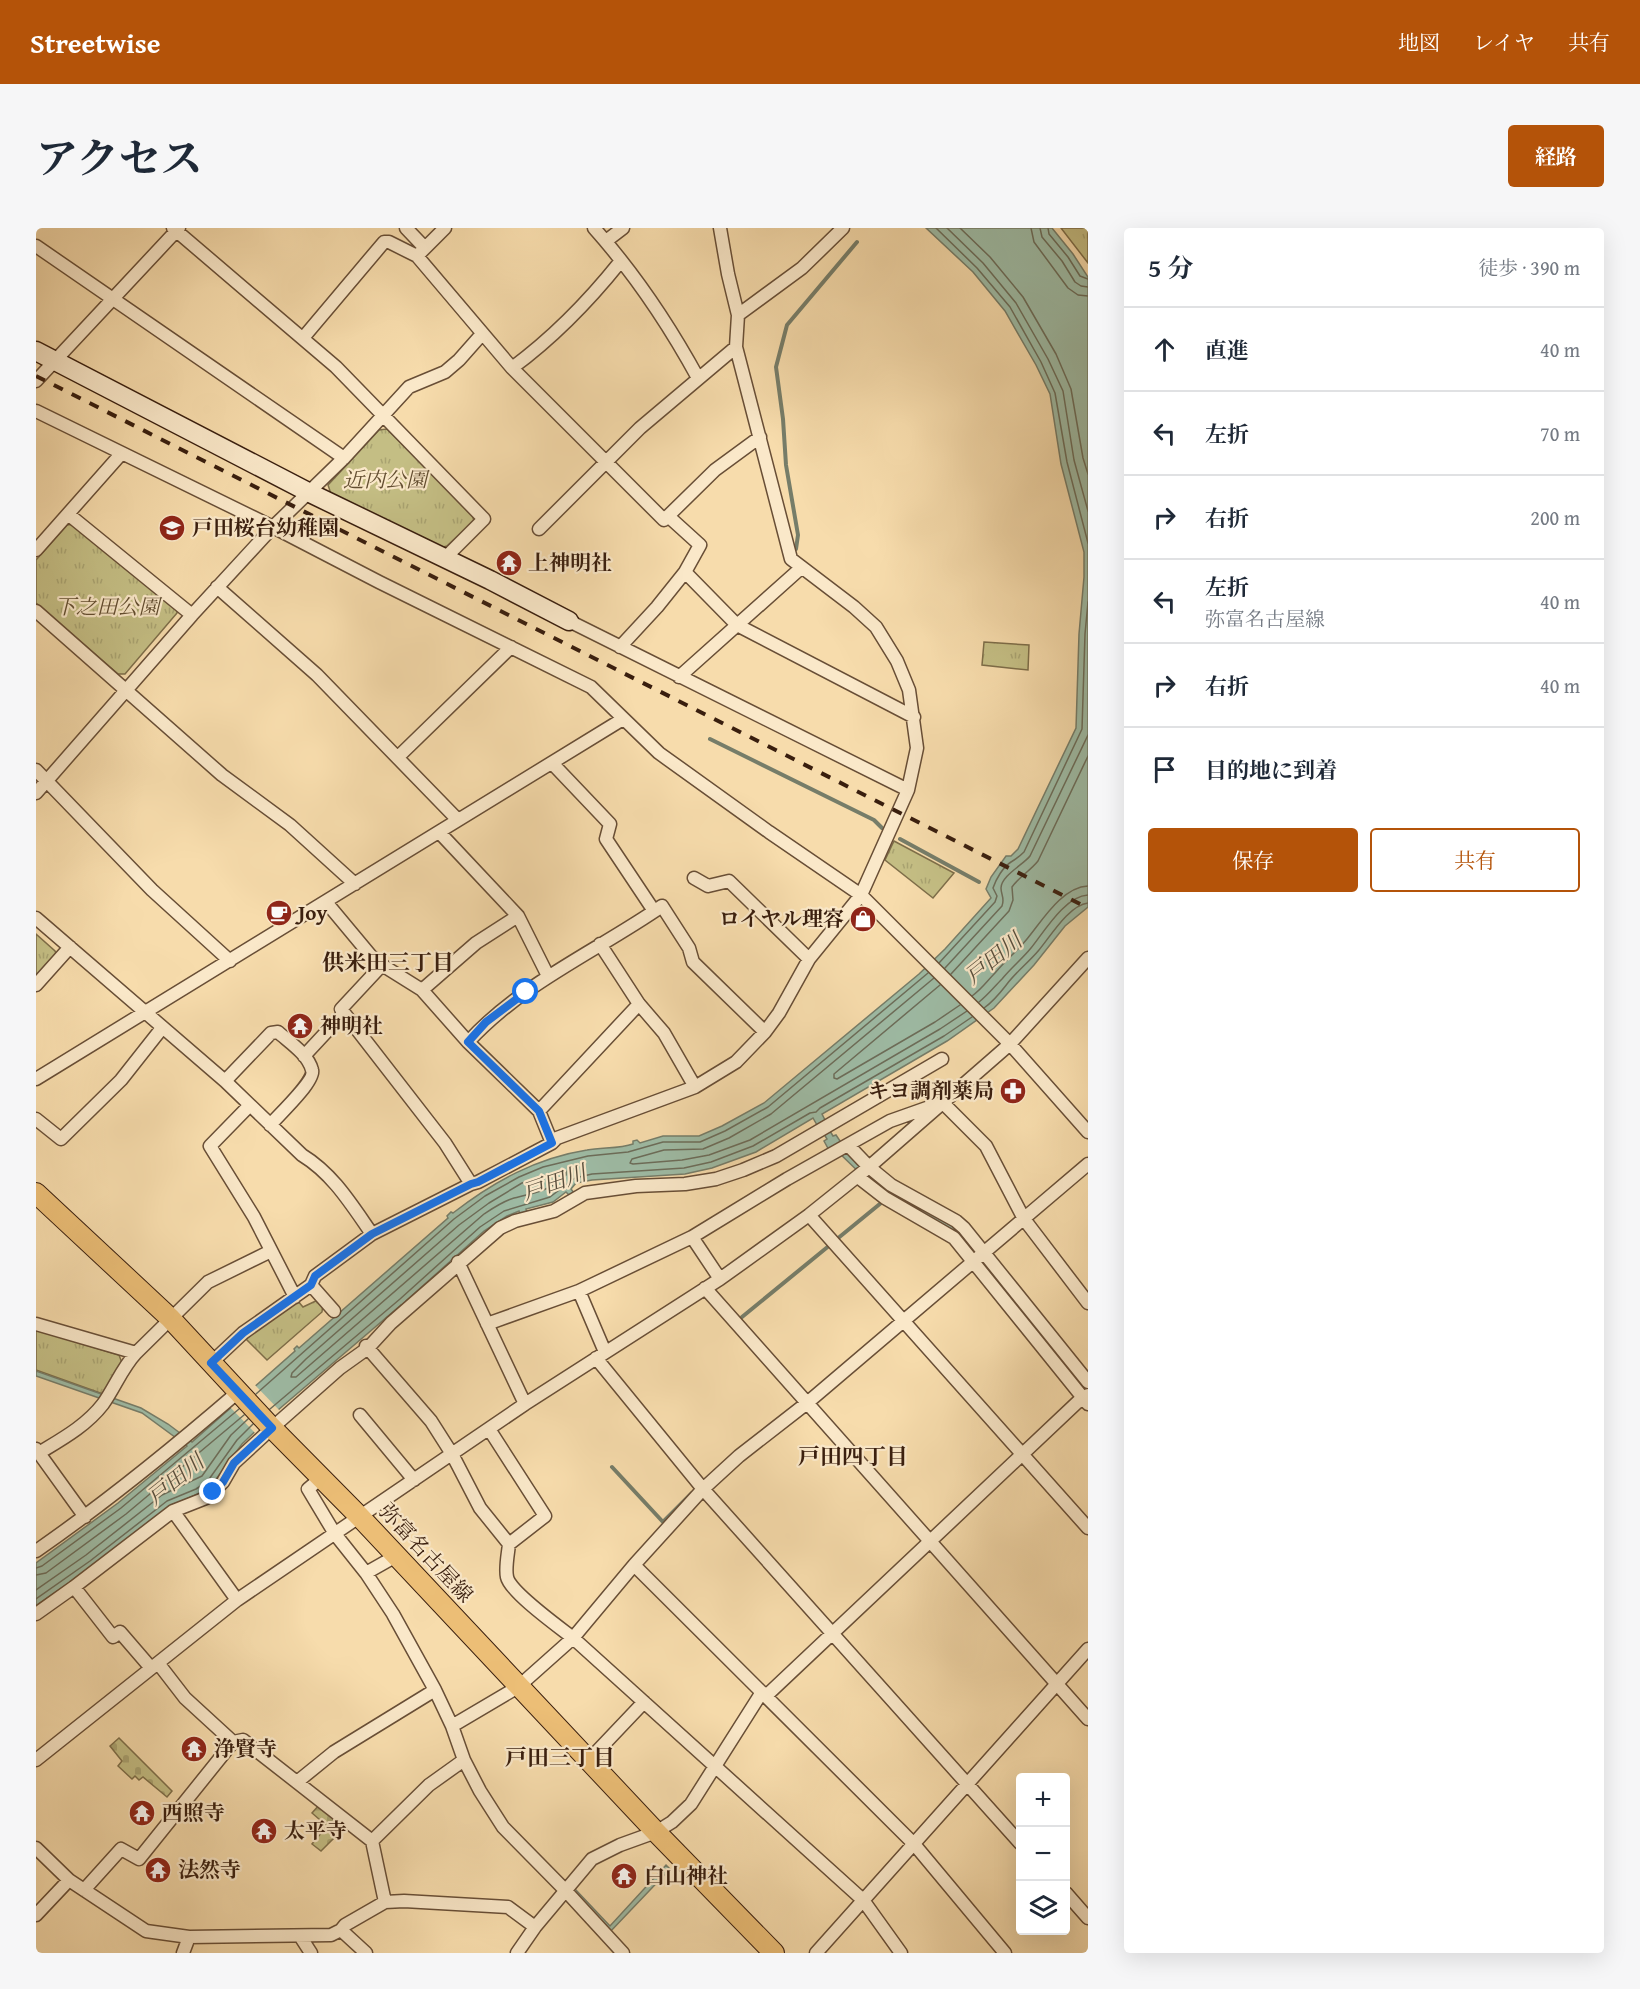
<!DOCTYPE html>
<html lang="ja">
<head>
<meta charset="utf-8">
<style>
	:root { --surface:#fff; --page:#f6f6f7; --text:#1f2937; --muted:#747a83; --line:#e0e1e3; --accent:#b45309 }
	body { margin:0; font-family:"Gentium Book Plus","Noto Serif JP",serif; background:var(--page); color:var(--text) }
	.controls { position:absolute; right:18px; bottom:18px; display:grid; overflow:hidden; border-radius:6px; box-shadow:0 6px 24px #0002 }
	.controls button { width:54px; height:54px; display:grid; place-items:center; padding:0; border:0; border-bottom:2px solid var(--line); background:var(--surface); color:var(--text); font:30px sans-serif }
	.stop { position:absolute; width:18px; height:18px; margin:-14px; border:4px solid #1a73e8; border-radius:50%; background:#fff }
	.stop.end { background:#1a73e8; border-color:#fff; box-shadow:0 2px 6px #0008 }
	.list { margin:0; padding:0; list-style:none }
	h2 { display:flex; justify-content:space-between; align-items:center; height:78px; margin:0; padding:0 24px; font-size:26px }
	h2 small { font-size:20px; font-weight:400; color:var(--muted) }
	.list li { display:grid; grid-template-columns:39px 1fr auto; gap:18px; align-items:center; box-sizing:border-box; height:84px; padding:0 24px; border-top:2px solid var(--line) }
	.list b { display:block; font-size:22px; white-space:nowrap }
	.list p { margin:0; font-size:20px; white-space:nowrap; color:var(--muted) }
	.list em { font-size:20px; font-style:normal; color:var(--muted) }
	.actions { display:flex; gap:12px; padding:18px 24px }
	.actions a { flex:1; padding:14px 0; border:2px solid var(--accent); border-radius:6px; text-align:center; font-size:21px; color:var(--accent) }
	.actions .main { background:var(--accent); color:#fff }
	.icon { flex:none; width:33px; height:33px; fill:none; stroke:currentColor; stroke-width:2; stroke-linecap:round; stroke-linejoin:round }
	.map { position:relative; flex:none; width:1052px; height:1725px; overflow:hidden; border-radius:6px }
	header { display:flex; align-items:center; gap:36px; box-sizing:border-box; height:84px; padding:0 30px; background:var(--accent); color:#fff }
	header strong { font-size:28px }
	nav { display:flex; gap:33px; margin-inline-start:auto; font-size:21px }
	.intro { display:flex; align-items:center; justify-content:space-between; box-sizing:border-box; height:144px; padding:0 36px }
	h1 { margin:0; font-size:42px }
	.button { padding:15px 27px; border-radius:6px; background:var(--accent); color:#fff; font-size:21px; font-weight:700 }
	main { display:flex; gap:36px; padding:0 36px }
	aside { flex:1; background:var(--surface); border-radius:6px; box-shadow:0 6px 24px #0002 }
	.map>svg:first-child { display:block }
	.grass { fill:url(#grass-tufts); stroke:#7e6e49; stroke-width:1.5 }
	.cemetery { fill:url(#cemetery-stones); stroke:#7e6e49; stroke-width:1.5 }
	.water { fill:#9ebca6; stroke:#767d69; stroke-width:1.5 }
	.pier { fill:#f7dcac }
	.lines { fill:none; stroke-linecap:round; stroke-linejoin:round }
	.shore { stroke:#6c6d5a; stroke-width:1.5 }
	.stream { stroke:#767d69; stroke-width:4 }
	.street-casing { stroke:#684e36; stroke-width:15 }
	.secondary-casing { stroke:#391e0e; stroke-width:21 }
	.primary-casing { stroke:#391e0e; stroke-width:22 }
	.street { stroke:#fae8c9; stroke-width:12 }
	.secondary { stroke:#fae8c9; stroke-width:18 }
	.primary { stroke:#ecbe76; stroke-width:20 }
	.rail { stroke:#391e0e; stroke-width:4; stroke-dasharray:10 10; stroke-linecap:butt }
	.route { stroke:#1a73e8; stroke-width:8 }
	.labels { text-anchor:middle; stroke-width:4.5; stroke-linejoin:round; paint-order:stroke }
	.park-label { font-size:21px; font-style:italic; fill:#634e31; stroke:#fae8c9 }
	.poi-label { font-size:21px; font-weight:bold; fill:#391e0e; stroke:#fae8c9; text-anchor:start }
	.street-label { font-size:21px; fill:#391e0e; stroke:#fae8c9 }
	.water-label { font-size:22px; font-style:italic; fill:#574d3c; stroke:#fae8c9 }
	.neighbourhood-label { font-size:22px; font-weight:bold; fill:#391e0e; stroke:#fae8c9 }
</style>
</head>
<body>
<header>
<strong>Streetwise</strong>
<nav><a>地図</a><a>レイヤ</a><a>共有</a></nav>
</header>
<div class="intro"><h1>アクセス</h1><a class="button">経路</a></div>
<main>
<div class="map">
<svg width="1052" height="1725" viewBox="0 0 1052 1725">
	<defs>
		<pattern id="grass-tufts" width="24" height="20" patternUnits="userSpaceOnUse" patternTransform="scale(1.5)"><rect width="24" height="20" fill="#c4be84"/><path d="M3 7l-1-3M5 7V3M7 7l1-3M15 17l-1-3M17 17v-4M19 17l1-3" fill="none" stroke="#a9a371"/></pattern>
		<pattern id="cemetery-stones" width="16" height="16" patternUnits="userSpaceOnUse" patternTransform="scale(1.5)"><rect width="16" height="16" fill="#c4be84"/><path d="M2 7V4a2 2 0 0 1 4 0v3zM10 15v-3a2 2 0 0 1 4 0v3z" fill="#a9a371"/></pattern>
	</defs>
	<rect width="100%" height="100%" fill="#f7dcac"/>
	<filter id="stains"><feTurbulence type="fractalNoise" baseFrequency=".00333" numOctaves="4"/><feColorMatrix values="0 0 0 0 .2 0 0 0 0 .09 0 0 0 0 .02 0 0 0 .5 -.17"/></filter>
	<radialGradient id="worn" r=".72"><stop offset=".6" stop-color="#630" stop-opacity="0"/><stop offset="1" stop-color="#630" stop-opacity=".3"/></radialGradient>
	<!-- grass -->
	<path class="grass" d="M 1025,0 L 1052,0 L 1052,35 Z
		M 351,201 L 436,286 L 438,293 L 411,318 L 404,320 L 295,266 L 292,257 L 343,202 Z
		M 38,296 L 141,379 L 141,385 L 89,446 L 82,446 L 0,375 L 0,332 L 31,297 Z
		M 948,414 L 993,417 L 992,442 L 946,437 Z
		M 858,613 L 918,645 L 897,670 L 849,632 Z
		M 0,706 L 19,723 L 21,728 L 0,751 Z
		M 284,1071 L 287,1075 L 286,1084 L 231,1132 L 208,1109 L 261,1072 L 267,1079 Z
		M 0,1102 L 83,1127 L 86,1135 L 67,1166 L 0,1142 Z"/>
	<!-- cemetery -->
	<path class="cemetery" d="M 83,1510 L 136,1563 L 131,1569 L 107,1549 L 103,1552 L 99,1548 L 96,1551 L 82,1538 L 86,1533 L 74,1518 Z
		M 284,1576 L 311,1597 L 285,1623 L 276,1616 L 291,1598 L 276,1585 Z"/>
	<!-- water -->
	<path class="water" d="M 890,0 L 1016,0 L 1037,26 L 1052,49 L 1052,679 L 1029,698 L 998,737 L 958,780 L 911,813 L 786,886 L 789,892 L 781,897 L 777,890 L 720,924 L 676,940 L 649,946 L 556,952 L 540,955 L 535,961 L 538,965 L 533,967 L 530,964 L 517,974 L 490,981 L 491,984 L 484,986 L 483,983 L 471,988 L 448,1003 L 370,1073 L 371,1075 L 367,1079 L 365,1077 L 235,1188 L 206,1216 L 175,1258 L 162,1266 L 134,1278 L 58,1337 L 0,1378 L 0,1335 L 82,1275 L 151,1218 L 106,1185 L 0,1148 L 0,1143 L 105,1180 L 132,1196 L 156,1214 L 259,1123 L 258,1121 L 261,1118 L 263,1120 L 412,990 L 411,988 L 415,984 L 417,985 C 457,954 500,930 551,922 C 566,919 583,921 597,916 L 597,913 L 601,912 L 604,915 L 627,908 L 663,908 L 686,898 L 728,875 L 883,746 L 909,721 L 955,670 L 950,661 L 955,649 L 970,628 L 975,628 L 982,621 L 1040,500 L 1043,406 L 1048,349 L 1048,324 L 1025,236 L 1014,166 L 1000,137 L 969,83 L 937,44 Z
		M 794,903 L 797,908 L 800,907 L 806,916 L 921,999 L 1052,1160 L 1052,1169 L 921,1007 L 834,955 L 799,921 L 794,924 L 788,913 L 791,911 L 788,906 Z
		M 630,1637 L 634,1641 L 574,1704 L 536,1663 L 538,1660 L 574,1698 Z"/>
	<!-- pier -->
	<path class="pier" d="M 218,1156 L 245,1184 L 220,1206 L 193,1178 Z"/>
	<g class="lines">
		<!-- shore -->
		<path class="shore" d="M 900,0 L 941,40 L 974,79 L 1005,134 L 1019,165 L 1031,234 L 1052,315
			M 911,0 L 947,35 L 980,75 L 1012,131 L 1027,163 L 1038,232 L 1052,283
			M 924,0 L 954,29 L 987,69 L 1020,126 L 1035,161 L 1047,230 L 1052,246
			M 995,0 L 998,14 L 1032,60 L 1042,67 L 1052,68
			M 1004,0 L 1006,9 L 1026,33 L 1039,54 L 1045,58 L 1052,59
			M 1012,0 L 1013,6 L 1032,29 L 1044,48 L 1052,51
			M 903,735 L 959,674 L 961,668 L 957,660 C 960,651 967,639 975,634 C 980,631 983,629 988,624 L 1046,501 L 1049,406 L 1052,374
			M 909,740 L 966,678 C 969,670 965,667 965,660 C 965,648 988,636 994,628 L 1052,507
			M 915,746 L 973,683 L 977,672 L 976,659 C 983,649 994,643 1002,633 L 1052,528
			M 898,750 L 735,886 L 693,910 L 667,921 L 628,922 L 596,931 L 594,935 L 597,936 L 646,932 L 673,927 L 714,912 L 904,801 L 931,783
			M 904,757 L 798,846 L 798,850 L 801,851 L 899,794 L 924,777
			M 936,768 C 946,761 951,753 959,745 C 969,733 981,723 991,711 C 1006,693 1026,659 1052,658
			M 943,774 C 952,767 958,759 966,751 C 975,740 986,731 995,720 C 1008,704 1029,668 1052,667
			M 948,780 C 958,773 964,765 971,756 C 980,744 993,734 1003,722 C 1014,709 1033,677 1052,675
			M 527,942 L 530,943 L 530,947 C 516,962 498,965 478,970 C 467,973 457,980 448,986 L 260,1149 L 255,1149 L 256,1145 L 270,1131 L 423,997 L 453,975 L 486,955 Z
			M 220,1166 L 418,991 L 449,968 L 483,949 L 507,939 L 552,928 L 592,924 L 627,914 L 664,914 L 689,903 L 732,879 L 892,745
			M 234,1181 L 364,1071 L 444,999 L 468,983 L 514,969 L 539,950 L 556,946 L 648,940 L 675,934 L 717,918 L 774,885 L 780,884 L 784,880 L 908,808 L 936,789
			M 0,1340 L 6,1338 L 85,1280 L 203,1181
			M 0,1347 L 10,1345 L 90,1286 L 208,1187
			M 0,1362 L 50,1327 L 126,1267 L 166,1248 L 195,1207 L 212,1191
			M 0,1371 L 54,1333 L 131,1273 L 160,1261 L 171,1254 L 201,1212 L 217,1196"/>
		<!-- stream -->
		<path class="stream" d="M 760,321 L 762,307 L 750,237 L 747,191 L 740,139 L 751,97 L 821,14
			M 674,511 L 838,592 L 846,600
			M 864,611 L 943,654
			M 801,1011 L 845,975
			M 706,1089 L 794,1017
			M 576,1239 L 627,1294 L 656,1265"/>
		<defs>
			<path id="street" d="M 137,0 L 300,139 L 448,291 L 409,330
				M 370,0 L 389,20
				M 409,0 L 381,28 L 476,140 L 628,292 L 679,242 L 724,209
				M 558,0 C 598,45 633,97 662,150
				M 570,13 L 587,0
				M 0,18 L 308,230
				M 702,87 L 766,40 L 807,0
				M 267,110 L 348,14 L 353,14 L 381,28
				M 476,140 C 518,109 552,74 584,34
				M 0,153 L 143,0
				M 0,183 L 237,299 L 343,354 L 555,459 L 623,525 L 733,604 L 825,667 L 974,816 L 1052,904
				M 32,286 L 156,387
				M 632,288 L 664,317 L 649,344
				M 503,301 L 604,200 L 700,119
				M 0,322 L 85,226
				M 181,359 L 281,447 L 422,592
				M 0,383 L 186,547 L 254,597 L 319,656
				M 533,393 L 872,562
				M 584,419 L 621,379 L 649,344 L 701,397 L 878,489
				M 643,449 L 765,340
				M 362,529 L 475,419
				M 516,535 L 574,596 L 570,611 L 618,683
				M 0,542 L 116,662 L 194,733
				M 0,565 L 156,387 L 237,299 L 308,230 L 373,159 L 409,144 L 423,132 L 446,106
				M 403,604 L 482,688 L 512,748
				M 658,650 L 672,658 L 693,653 L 773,731
				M 290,674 L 335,728 L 346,737
				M 0,690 L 189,853 L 266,927 C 297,946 315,976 336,1006
				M 564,716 L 603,776 L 628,805 L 659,859
				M 0,757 L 34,719
				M 386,762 L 440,715 L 482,688
				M 432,814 C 486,755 561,723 626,678 L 653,720 L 657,734 L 729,804
				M 268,828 L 308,785
				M 0,851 L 587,491
				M 189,853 L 235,805 L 242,804 C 253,814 272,826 276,842 C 280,852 242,888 234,897
				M 907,875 L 950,918 L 988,991 L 1052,1075
				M 214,877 L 174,918 L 218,989 L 259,1069
				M 503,883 L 603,776
				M 0,891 L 25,911 L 85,852 L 126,800
				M 812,917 L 833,939 L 855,957 L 920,993 L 928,1000 L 1052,1154
				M 822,949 L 849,970 L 918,1010 L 1052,1176
				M 435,956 L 409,915 L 305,781 L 346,737 L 386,762 L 432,814 L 503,883 L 516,915
				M 773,987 L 1052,1300
				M 656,1009 L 684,1051
				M 422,1034 L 489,1176
				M 275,1057 L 298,1083
				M 669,1060 L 1052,1491
				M 543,1063 L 569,1124
				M 0,1096 L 100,1125 L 172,1054 L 235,1023
				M 451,1096 L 543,1063 L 656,1009 L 751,951 L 854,893 L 902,876
				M 330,1118 L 395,1193 L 416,1226 L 444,1280 L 473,1316
				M 560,1130 L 667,1261 L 984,1615
				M 175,1135 L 207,1105 L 275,1057 L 279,1048 L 336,1006 L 435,956 L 442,954 L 516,915 L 521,910 L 659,859 L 700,834 L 729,804 L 743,785 L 773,731 L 825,667 L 872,562 L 881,520 L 873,462 L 861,433 L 840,399 L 818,379 L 755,331 L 700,119 L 702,87 L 692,46 L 684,0
				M 324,1187 L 378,1252
				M 453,1201 L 509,1288 L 473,1316 C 472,1326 469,1340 471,1349 C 474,1364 523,1399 537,1410 L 827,1672 L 865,1725
				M 0,1221 L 49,1289
				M 3,1225 C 26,1211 50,1198 67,1176 C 79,1159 86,1140 100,1125
				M 285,1250 L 272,1261 L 299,1306 L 330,1345 L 357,1386 L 399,1462 L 416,1498 L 428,1532 L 444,1563 L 467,1599 L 529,1662 L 587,1725
				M 137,1283 L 201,1372
				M 0,1323 C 71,1274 137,1220 202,1164
				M 598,1337 L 878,1616 L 969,1725
				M 330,1345 L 360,1328
				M 38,1359 L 77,1409 L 84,1404 L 115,1440
				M 0,1386 L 38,1359 L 137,1283 L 170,1270 L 177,1264 L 187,1254 L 198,1235 L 236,1200 L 304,1140 L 332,1120 L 355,1095 L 464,1000 L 479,993 L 518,983 L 549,965 L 600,958 L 649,956 L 680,951 L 707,942 L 740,928 L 906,831
				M 122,1435 L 149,1470 L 197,1514 L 207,1512 L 336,1613 L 349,1674
				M 730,1468 L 1047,1169 L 1052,1167
				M 416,1498 L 482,1459 L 537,1410 L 598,1337 L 667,1261 L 703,1228 L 771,1175 L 1052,936
				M 0,1532 L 201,1372 L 489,1176 L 684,1051 L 773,987 L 833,939 L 974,816 L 1052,730
				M 552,1533 L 608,1474
				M 261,1554 L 298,1524 L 399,1462
				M 336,1613 L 393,1557 L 428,1532
				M 0,1620 L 33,1652 L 110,1703 L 153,1709 L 295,1707 L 305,1702 L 309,1697 L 349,1674 L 368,1673 L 472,1679 L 499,1699
				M 48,1662 L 85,1621 L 103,1631 L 197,1514
				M 1030,1665 L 1052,1690
				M 0,1687 L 33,1652
				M 305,1702 L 330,1725
				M 264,1708 L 275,1725
				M 147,1725 L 153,1709
				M 481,1725 L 499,1699 L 556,1631 L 584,1617 L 620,1604 L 636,1594 L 655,1576 L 726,1464
				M 780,1725 L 1052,1421"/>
			<path id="secondary" d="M 0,123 L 274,265 L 454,352 L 533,393"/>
			<path id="primary" d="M 0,965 L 134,1090 L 236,1200 L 324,1289 L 620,1604 L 738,1725"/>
		</defs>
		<!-- street casing -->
		<use href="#street" class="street-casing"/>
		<!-- secondary casing -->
		<use href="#secondary" class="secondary-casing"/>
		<!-- primary casing -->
		<use href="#primary" class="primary-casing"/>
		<!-- street -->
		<use href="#street" class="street"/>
		<!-- secondary -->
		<use href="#secondary" class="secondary"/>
		<!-- primary -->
		<use href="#primary" class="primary"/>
		<!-- rail -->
		<path class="rail" d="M 0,148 L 1052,680"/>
	</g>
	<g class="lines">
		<!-- route -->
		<path class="route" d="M 177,1264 L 187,1254 L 198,1235 L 236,1200 L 175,1135 L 207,1105 L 275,1057 L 279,1048 L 336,1006 L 435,956 L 442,954 L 516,915 L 503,883 L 432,814 L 450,794 L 490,764"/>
	</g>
	<!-- icons -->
	<defs>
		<symbol id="school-disc" viewBox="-11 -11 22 22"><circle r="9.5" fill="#8f2418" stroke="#fae8c9"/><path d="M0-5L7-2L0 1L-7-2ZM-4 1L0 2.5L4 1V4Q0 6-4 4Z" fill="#fff"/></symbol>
		<symbol id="temple-disc" viewBox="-11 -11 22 22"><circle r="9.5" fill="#8f2418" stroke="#fae8c9"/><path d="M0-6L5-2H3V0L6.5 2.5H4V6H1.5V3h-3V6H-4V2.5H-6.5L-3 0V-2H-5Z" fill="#fff"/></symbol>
		<symbol id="cafe-disc" viewBox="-11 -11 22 22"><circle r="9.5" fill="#8f2418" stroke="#fae8c9"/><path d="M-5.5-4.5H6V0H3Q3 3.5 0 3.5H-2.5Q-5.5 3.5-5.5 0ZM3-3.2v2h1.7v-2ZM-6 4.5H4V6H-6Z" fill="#fff"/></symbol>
		<symbol id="shop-disc" viewBox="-11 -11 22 22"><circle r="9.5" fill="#8f2418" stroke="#fae8c9"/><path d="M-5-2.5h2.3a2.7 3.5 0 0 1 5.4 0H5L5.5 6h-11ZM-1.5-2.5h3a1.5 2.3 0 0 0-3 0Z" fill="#fff"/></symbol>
		<symbol id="pharmacy-disc" viewBox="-11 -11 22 22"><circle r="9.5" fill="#8f2418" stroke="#fae8c9"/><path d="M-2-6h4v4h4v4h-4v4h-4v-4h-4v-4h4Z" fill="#fff"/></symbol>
	</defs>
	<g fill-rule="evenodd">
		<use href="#school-disc" x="121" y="285" width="30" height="30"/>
		<use href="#temple-disc" x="458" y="320" width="30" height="30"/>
		<use href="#cafe-disc" x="228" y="670" width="30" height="30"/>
		<use href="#shop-disc" x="812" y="676" width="30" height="30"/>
		<use href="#temple-disc" x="249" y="783" width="30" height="30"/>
		<use href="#pharmacy-disc" x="962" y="848" width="30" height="30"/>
		<use href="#temple-disc" x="143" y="1506" width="30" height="30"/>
		<use href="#temple-disc" x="91" y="1570" width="30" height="30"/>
		<use href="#temple-disc" x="213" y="1588" width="30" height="30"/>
		<use href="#temple-disc" x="107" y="1627" width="30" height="30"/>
		<use href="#temple-disc" x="573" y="1633" width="30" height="30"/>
	</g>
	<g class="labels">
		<!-- park labels -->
		<g class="park-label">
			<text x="349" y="259">近内公園</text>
			<text x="71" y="386">下之田公園</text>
		</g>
		<!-- poi labels -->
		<g class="poi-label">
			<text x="156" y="307">戸田桜台幼稚園</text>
			<text x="492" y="342">上神明社</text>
			<text x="262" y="692">Joy</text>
			<text x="808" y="698" text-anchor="end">ロイヤル理容</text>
			<text x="284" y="805">神明社</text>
			<text x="958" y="870" text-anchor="end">キヨ調剤薬局</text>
			<text x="178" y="1528">浄賢寺</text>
			<text x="126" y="1592">西照寺</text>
			<text x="248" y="1610">太平寺</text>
			<text x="142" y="1649">法然寺</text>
			<text x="608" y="1655">白山神社</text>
		</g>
		<!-- street labels -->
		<g class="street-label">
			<text transform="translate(390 1325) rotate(47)" y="7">弥富名古屋線</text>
		</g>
		<!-- water labels -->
		<g class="water-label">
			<text transform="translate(957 730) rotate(-39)" y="8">戸田川</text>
			<text transform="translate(518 954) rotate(-19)" y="8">戸田川</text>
			<text transform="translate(139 1251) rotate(-39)" y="8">戸田川</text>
		</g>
		<!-- neighbourhood labels -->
		<g class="neighbourhood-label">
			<text x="352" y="742">供米田三丁目</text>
			<text x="817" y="1236">戸田四丁目</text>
			<text x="524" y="1537">戸田三丁目</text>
		</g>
	</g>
	<rect width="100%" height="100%" filter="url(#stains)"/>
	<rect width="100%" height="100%" fill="url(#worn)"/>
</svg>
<div class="controls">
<button>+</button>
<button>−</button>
<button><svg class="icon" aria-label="layers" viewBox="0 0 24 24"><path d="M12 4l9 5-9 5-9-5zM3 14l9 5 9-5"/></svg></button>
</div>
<div class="stop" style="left:490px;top:764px"></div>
<div class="stop end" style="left:177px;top:1264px"></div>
</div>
<aside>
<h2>5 分<small>徒歩 · 390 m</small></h2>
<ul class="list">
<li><svg class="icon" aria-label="ahead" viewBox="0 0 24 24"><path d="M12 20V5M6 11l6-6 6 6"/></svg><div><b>直進</b></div><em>40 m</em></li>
<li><svg class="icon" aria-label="left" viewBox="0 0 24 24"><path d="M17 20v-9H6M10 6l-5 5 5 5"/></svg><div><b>左折</b></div><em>70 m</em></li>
<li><svg class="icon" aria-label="right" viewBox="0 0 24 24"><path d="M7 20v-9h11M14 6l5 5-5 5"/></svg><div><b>右折</b></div><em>200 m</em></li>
<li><svg class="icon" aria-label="left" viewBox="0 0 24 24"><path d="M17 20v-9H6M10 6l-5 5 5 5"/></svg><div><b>左折</b><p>弥富名古屋線</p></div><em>40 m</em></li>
<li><svg class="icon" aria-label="right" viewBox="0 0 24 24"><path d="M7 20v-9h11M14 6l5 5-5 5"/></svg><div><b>右折</b></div><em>40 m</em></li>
<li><svg class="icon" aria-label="arrive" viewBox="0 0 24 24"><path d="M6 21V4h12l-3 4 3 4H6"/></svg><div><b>目的地に到着</b></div></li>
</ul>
<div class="actions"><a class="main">保存</a><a>共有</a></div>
</aside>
</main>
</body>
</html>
